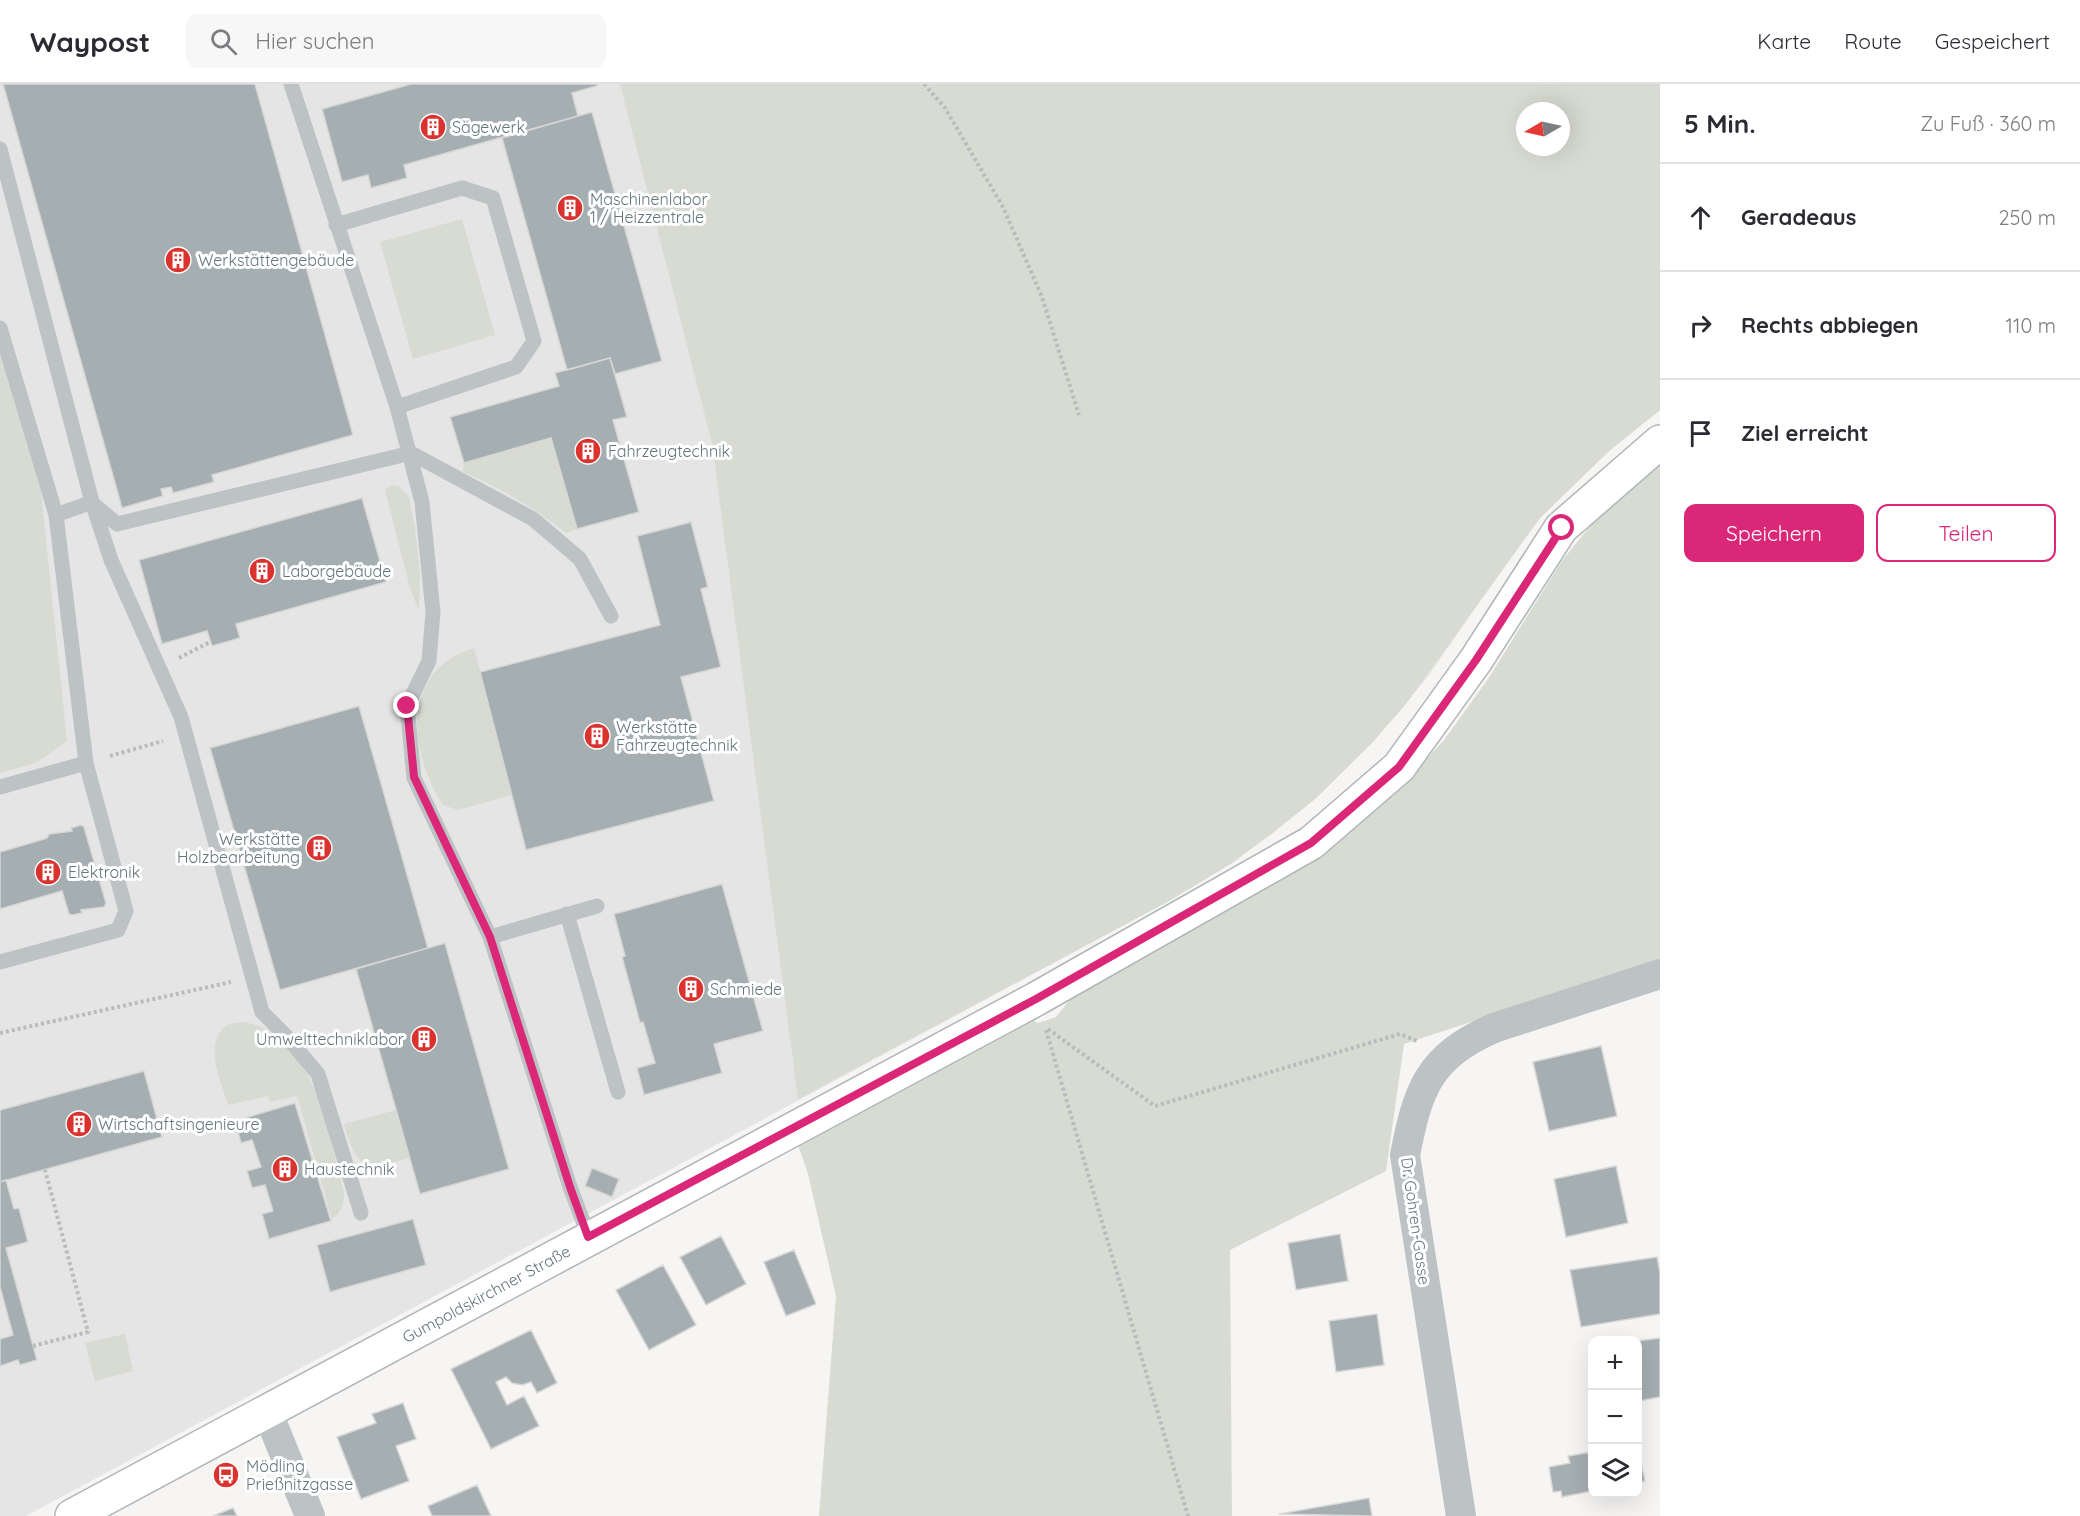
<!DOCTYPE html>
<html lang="de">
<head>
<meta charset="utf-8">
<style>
	:root { --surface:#fff; --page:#f7f7f7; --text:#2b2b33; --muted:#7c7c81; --line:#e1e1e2; --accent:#db2777 }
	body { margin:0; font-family:Quicksand,sans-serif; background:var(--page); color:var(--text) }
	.controls { position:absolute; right:18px; bottom:18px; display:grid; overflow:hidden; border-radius:12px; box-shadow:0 6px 24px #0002 }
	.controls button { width:54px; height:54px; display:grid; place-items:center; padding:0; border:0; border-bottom:2px solid var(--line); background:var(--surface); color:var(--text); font:30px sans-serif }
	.compass { position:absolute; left:1516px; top:18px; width:54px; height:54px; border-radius:50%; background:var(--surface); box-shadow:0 6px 24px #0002; rotate:261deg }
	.stop { position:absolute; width:18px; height:18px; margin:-14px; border:4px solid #db2777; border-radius:50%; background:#fff }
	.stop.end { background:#db2777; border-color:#fff; box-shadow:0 2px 6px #0008 }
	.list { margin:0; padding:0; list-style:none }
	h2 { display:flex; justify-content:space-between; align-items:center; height:78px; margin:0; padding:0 24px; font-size:26px }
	h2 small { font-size:20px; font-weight:400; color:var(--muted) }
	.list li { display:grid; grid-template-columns:39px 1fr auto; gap:18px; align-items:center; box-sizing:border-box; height:108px; padding:0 24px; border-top:2px solid var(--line) }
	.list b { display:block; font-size:22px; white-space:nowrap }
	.list em { font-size:20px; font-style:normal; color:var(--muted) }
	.actions { display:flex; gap:12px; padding:18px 24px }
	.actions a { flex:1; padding:14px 0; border:2px solid var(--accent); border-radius:12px; text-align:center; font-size:21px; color:var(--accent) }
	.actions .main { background:var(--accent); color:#fff }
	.icon { flex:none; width:33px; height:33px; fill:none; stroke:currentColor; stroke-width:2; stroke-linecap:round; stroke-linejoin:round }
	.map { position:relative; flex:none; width:1660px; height:1432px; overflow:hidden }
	header { display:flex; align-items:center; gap:36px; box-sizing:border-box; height:84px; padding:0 30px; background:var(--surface); border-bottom:2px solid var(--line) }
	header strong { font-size:28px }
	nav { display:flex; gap:33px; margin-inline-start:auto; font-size:21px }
	.search { width:420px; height:54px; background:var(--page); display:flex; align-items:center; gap:15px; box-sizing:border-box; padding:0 21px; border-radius:12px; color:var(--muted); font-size:22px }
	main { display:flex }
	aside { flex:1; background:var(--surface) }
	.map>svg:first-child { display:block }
	.built { fill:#e4e5e4; fill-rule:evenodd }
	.green { fill:#d7dbd2; fill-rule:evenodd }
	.building { fill:#a5afb2; stroke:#d8d7d6; stroke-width:1.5 }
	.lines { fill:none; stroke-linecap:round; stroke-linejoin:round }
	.secondary-casing { stroke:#aeb6b8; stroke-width:36 }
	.path { stroke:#b8bcbd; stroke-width:4; stroke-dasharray:3 3; stroke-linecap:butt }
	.service { stroke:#bdc3c5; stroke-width:15 }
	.minor { stroke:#bdc3c5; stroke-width:30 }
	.secondary { stroke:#fff; stroke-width:33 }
	.route { stroke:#db2777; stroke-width:8 }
	.labels { text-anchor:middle; stroke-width:6; stroke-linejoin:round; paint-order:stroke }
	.poi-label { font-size:16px; fill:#63777c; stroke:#fff; text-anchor:start }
	.street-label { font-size:16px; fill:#63777c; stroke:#fff }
</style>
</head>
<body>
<header>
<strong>Waypost</strong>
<div class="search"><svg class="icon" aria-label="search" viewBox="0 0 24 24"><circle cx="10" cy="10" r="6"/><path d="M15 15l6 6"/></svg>Hier suchen</div>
<nav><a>Karte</a><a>Route</a><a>Gespeichert</a></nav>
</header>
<main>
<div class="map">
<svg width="1660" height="1432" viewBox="0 0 1660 1432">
	<rect width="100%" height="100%" fill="#f6f5f3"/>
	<!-- built -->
	<path class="built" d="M 0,0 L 1648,0 L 1660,36 L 1660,326 L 1609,367 L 1540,434 L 1510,474 L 1427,594 L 1371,660 L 1315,715 L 1232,779 L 1169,817 L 26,1432 L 0,1432 ZM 1525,27 L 1561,27 L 1561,63 L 1525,63 Z"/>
	<!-- green -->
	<path class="green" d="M 620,0 L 1660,0 L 1660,326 L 1609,367 L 1540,434 L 1406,620 L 1371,660 L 1315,715 L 1274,748 L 1232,779 L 1169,817 L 798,1015 L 712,359 ZM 1525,27 L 1561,27 L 1561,63 L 1525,63 Z
		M 462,135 L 495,251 L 413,275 L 380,158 Z
		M 0,271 L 41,408 L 67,657 L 36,679 L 0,689 Z
		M 551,354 L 577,445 L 566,449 C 533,423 501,404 463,388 L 464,379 Z
		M 1660,382 L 1660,885 L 1571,905 L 1404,960 L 1386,1087 L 1230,1166 L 1232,1432 L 819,1432 L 836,1212 L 808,1090 L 797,1058 L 1030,934 L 1038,939 L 1056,933 L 1076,908 L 1410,693 L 1444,656 L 1488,595 L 1561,478 L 1600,430 Z
		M 392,401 L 399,402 L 409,413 L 415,444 L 420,489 L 419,527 L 410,504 L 385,406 Z
		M 474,564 L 512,711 L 458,726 L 443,721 C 409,668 399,587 474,564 Z
		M 243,938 C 315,949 328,1050 344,1108 C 344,1120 342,1128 332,1135 L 297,1012 L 270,1018 L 268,1012 L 228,1021 C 221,996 201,957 229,940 Z
		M 396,1026 L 410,1074 C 364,1086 358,1088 344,1040 Z
		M 125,1250 L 133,1287 L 95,1297 L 85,1259 Z"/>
	<!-- building -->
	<path class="building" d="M 3,0 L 255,0 L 353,351 L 212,391 L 214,398 L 173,409 L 171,403 L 161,405 L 163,412 L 122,424 Z
		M 411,0 L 597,0 L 597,2 L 572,9 L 578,32 L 404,81 L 407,94 L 371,104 L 368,91 L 342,98 L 322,25 Z
		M 592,28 L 662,277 L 615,290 L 610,274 L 567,286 L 502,54 Z
		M 610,274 L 627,333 L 613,336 L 639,428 L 577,445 L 551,354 L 464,379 L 450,333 L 559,302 L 555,289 Z
		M 362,414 L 386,498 L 236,540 L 240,554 L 212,562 L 207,547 L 162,560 L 139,476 Z
		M 691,438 L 708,503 L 701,505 L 721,583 L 681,593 L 714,717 L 526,766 L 480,588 L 660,541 L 637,452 Z
		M 359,622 L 428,864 L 280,906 L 210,664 Z
		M 81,741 L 84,743 L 106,819 L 104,823 L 81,826 L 82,829 L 72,831 L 69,830 L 62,807 L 0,825 L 0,768 L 47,754 L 49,750 L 72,747 L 71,744 Z
		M 722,800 L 763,947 L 714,960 L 722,989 L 644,1011 L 637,984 L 655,979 L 643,938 L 640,939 L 622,873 L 625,872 L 614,830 Z
		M 445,859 L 509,1085 L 420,1110 L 356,885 Z
		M 1601,962 L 1617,1032 L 1549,1047 L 1533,978 Z
		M 144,987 L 162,1053 L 0,1098 L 0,1026 Z
		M 295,1019 L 331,1137 L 269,1155 L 262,1130 L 273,1127 L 265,1101 L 252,1104 L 247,1087 L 261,1083 L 252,1056 L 241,1059 L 235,1037 Z
		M 1616,1082 L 1628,1139 L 1566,1153 L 1554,1095 Z
		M 592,1084 L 619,1095 L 612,1113 L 585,1102 Z
		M 6,1096 L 14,1125 L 19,1124 L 28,1158 L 6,1164 L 37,1276 L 20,1281 L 18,1276 L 0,1282 L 0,1255 L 13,1251 L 0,1203 L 0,1098 Z
		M 413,1135 L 426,1181 L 330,1208 L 317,1161 Z
		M 1340,1150 L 1348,1197 L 1296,1206 L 1288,1159 Z
		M 721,1152 L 746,1200 L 706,1221 L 680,1173 Z
		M 794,1166 L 816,1220 L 786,1232 L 764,1178 Z
		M 1657,1173 L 1660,1189 L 1660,1230 L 1581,1243 L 1570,1186 Z
		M 663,1181 L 696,1241 L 649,1266 L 616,1206 Z
		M 1377,1230 L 1384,1281 L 1336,1288 L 1329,1237 Z
		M 531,1246 L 557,1299 L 537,1309 L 531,1298 L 522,1301 L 512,1299 L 506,1293 L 496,1298 L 507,1321 L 524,1312 L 539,1342 L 491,1365 L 451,1285 Z
		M 1660,1254 L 1660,1313 L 1638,1317 L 1638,1257 Z
		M 403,1319 L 416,1355 L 396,1362 L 409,1397 L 361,1415 L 337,1353 L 376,1339 L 372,1330 Z
		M 1638,1366 L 1645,1397 L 1638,1398 Z
		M 1592,1368 L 1592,1407 L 1562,1413 L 1561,1407 L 1553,1408 L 1549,1383 L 1570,1379 L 1568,1372 Z
		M 477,1401 L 491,1432 L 432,1432 L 428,1422 Z
		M 1369,1414 L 1372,1432 L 1279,1430 Z
		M 233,1424 L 237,1432 L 213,1432 Z"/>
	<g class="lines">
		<defs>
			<g id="secondary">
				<path id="s1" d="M 72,1432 L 1036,915 L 1311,759 L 1399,683 L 1476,576 L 1561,444 L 1660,358"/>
			</g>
		</defs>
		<!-- secondary casing -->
		<use href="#secondary" class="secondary-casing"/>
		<!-- path -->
		<path class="path" d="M 924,0 L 945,24 L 1003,123 L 1042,213 L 1079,331
			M 179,574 L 210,558
			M 110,672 L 163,657
			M 1048,945 L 1155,1022 L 1400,950 L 1417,957
			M 1046,946 L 1188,1432
			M 0,949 L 231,898
			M 33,1262 L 88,1248 L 45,1086"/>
		<!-- service -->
		<path class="service" d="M 291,0 L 397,323 L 422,418 L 433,528 L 429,577 L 407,622 L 414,694 L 490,853 L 570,1103 L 589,1153
			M 0,65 L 92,418 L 56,431
			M 336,141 L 462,104 L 493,114 L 534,257 L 516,283 L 397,323
			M 0,244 L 56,431 L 86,679 L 126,827 L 118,846 L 0,878
			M 92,418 L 111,476 L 181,633 L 262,928 L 287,953 L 318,990 L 361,1129
			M 92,419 L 117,440 L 411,369 L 533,435 L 580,475 L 611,532
			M 0,703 L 86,679
			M 567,830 L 618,1008
			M 490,853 L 597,822"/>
		<!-- minor -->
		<path class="minor" d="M 267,1327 L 310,1432
			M 1461,1432 L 1405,1071 C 1418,1005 1428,973 1494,944 L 1660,890"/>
		<!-- secondary -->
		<use href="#secondary" class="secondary"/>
	</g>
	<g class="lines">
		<!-- route -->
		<path class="route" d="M 407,622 L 414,693 L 490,853 L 570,1103 L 588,1153 L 1036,915 L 1311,759 L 1399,683 L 1476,576 L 1562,444"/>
	</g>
	<!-- icons -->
	<defs>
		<symbol id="building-disc" viewBox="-11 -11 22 22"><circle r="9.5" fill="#da332f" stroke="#fff"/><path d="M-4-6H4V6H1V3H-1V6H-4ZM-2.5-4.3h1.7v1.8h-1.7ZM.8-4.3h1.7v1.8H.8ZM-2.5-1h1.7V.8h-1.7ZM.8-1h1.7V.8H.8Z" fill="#fff"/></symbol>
		<symbol id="bus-disc" viewBox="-11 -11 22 22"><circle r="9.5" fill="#da332f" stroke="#fff"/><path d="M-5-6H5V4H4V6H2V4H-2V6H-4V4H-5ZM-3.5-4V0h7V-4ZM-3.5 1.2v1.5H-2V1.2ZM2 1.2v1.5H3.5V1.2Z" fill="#fff"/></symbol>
	</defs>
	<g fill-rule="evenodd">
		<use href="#building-disc" x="418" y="28" width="30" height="30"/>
		<use href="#building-disc" x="555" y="109" width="30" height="30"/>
		<use href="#building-disc" x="163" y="161" width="30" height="30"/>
		<use href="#building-disc" x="573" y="352" width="30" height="30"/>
		<use href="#building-disc" x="247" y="472" width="30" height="30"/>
		<use href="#building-disc" x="582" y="637" width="30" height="30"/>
		<use href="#building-disc" x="304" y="749" width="30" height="30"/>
		<use href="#building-disc" x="33" y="773" width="30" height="30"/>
		<use href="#building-disc" x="676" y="890" width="30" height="30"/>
		<use href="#building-disc" x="409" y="940" width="30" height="30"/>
		<use href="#building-disc" x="64" y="1025" width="30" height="30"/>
		<use href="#building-disc" x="270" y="1070" width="30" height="30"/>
		<use href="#bus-disc" x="211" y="1376" width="30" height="30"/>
	</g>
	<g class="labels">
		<!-- poi labels -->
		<g class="poi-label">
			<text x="452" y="49">Sägewerk</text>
			<text x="590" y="121">Maschinenlabor<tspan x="590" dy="18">1 / Heizzentrale</tspan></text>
			<text x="198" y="182">Werkstättengebäude</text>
			<text x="608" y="373">Fahrzeugtechnik</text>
			<text x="282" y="493">Laborgebäude</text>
			<text x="616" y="649">Werkstätte<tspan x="616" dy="18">Fahrzeugtechnik</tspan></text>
			<text x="300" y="761" text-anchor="end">Werkstätte<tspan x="300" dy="18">Holzbearbeitung</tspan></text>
			<text x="68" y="794">Elektronik</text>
			<text x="710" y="911">Schmiede</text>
			<text x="404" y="961" text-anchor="end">Umwelttechniklabor</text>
			<text x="98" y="1046">Wirtschaftsingenieure</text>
			<text x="304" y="1091">Haustechnik</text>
			<text x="246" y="1388">Mödling<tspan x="246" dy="18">Prießnitzgasse</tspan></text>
		</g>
		<!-- street labels -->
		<g class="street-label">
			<text transform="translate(1416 1137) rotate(82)" y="6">Dr. Gohren-Gasse</text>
			<text dy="6" stroke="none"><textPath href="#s1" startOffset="470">Gumpoldskirchner Straße</textPath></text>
		</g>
	</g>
</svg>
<div class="controls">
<button>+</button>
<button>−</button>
<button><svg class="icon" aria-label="layers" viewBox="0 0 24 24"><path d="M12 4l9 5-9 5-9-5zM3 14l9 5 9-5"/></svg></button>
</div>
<svg class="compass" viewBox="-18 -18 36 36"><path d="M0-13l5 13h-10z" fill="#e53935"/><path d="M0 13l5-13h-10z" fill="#7c7c81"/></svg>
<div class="stop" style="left:1562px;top:444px"></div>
<div class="stop end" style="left:407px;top:622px"></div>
</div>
<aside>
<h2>5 Min.<small>Zu Fuß · 360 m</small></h2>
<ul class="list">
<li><svg class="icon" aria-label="ahead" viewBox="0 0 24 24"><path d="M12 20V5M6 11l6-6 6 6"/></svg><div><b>Geradeaus</b></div><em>250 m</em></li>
<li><svg class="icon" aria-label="right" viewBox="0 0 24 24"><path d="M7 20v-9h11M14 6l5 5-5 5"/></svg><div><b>Rechts abbiegen</b></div><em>110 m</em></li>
<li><svg class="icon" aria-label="arrive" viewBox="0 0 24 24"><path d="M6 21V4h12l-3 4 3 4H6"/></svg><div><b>Ziel erreicht</b></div></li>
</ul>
<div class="actions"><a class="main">Speichern</a><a>Teilen</a></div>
</aside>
</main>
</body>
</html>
